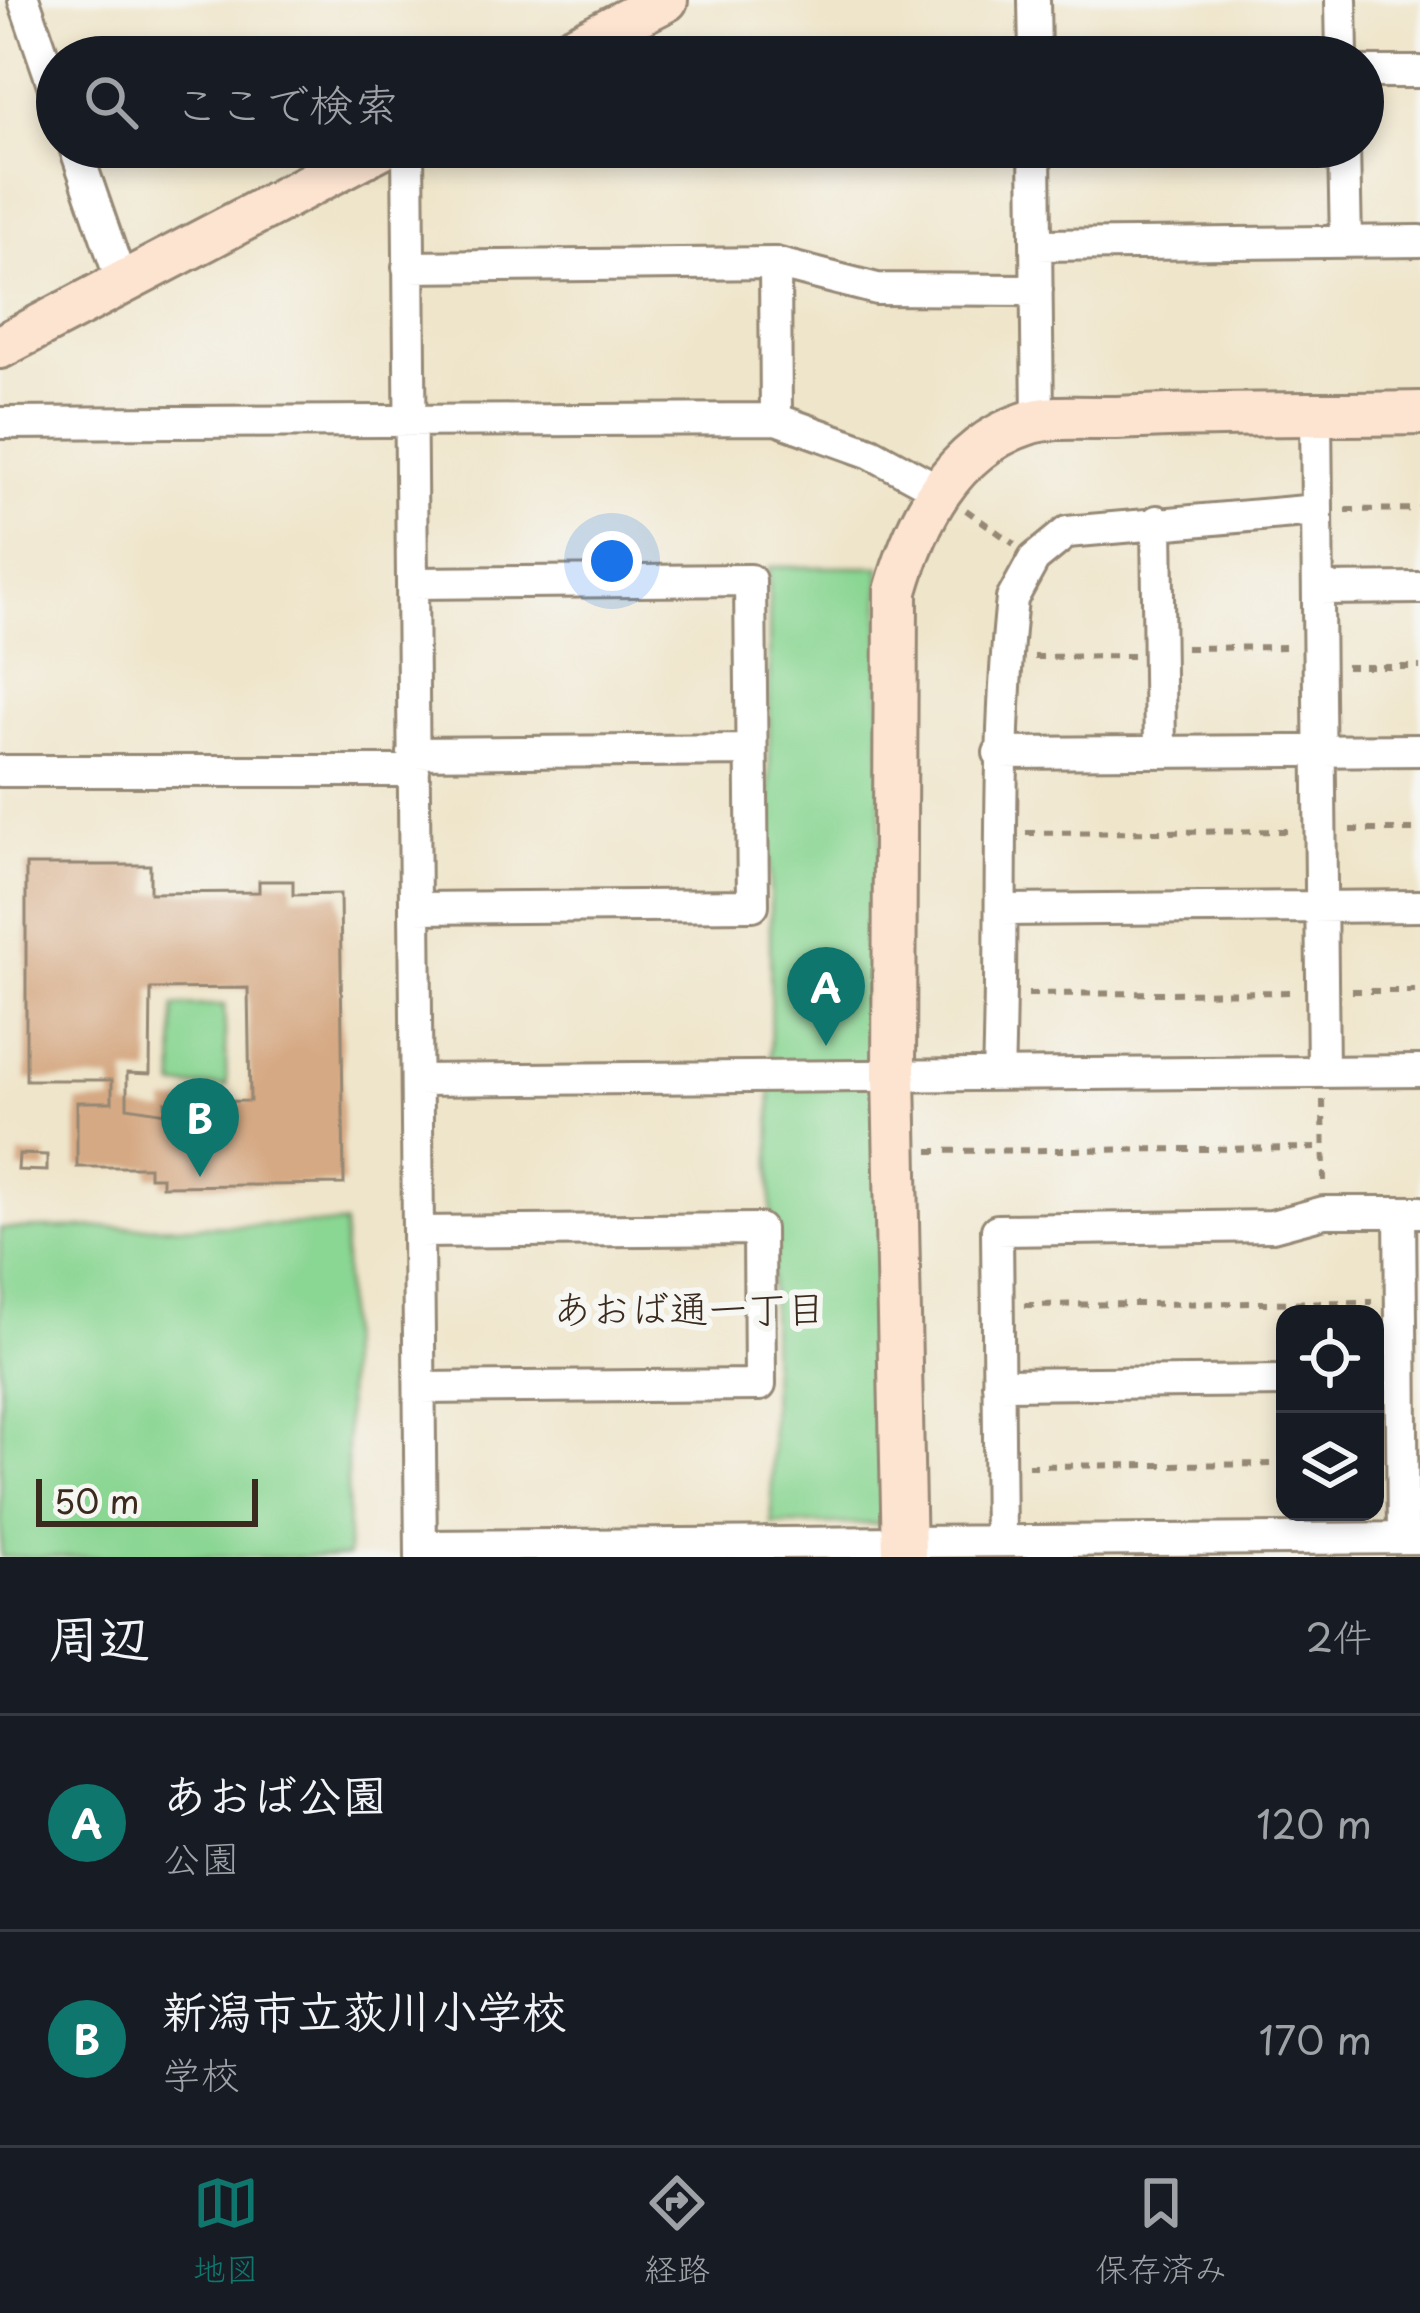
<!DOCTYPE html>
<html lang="ja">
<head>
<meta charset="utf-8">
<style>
	:root { --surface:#171b24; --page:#20242c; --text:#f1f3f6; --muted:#9ea1a6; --line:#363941; --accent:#0f766e }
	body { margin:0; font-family:"Playpen Sans","Klee One",sans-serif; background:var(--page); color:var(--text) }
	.controls { position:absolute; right:36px; bottom:36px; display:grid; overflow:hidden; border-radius:24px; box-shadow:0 6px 18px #0003 }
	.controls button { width:108px; height:108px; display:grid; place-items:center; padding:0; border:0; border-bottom:3px solid var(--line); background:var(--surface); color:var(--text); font:60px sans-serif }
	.scale { position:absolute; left:36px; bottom:30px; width:222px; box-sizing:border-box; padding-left:12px; border:6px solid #3b2a1e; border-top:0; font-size:33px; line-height:42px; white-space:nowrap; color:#3b2a1e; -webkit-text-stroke:9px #f6f6f2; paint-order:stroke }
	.you { position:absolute; left:612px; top:561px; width:42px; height:42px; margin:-30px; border:9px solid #fff; border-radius:50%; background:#1a73e8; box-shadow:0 0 0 18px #1a73e833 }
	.badge { display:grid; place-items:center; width:78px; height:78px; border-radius:50%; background:var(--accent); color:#fff; font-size:39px; font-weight:700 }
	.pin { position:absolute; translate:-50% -99px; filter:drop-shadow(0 3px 6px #0008) }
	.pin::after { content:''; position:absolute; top:63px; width:42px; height:36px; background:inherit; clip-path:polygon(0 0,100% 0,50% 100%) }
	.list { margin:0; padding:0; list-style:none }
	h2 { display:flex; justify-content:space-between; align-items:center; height:156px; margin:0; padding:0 48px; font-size:51px }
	h2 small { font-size:39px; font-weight:400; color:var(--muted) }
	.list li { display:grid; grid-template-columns:78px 1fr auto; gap:36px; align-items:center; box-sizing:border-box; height:216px; padding:0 48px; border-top:3px solid var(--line) }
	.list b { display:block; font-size:45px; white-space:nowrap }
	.list p { margin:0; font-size:39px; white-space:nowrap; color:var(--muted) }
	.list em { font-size:39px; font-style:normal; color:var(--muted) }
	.icon { flex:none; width:66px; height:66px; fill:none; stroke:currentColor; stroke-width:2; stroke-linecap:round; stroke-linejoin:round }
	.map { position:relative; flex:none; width:1420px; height:1557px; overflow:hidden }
	.search { position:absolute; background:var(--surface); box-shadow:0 6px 18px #0003; left:36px; right:36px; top:36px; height:132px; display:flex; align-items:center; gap:30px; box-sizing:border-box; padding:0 42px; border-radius:66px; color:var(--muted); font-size:45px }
	.sheet { height:588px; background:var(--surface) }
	nav { display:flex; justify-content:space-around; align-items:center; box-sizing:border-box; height:168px; border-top:3px solid var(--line); background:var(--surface); font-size:33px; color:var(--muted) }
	nav a { display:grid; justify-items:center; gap:6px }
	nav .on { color:var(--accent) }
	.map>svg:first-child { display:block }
	.green { fill:#8ad693; stroke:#628058; stroke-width:3 }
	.building { fill:#d5a983; fill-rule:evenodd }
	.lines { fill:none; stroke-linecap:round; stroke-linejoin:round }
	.street-casing { stroke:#958874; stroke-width:36 }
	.secondary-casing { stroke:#958874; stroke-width:48 }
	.path { stroke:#958874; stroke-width:6; stroke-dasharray:9 9; stroke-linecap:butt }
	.street { stroke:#fff; stroke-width:30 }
	.secondary { stroke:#fde4d1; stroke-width:42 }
	.labels { text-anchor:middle; stroke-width:12; stroke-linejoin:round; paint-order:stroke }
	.neighbourhood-label { font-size:39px; fill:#3b2a1e; stroke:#f6f6f2 }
</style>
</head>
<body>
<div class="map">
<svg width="1420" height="1557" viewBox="0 0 1420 1557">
	<rect width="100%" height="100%" fill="#f6f6f2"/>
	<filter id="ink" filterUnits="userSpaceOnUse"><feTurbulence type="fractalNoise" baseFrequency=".00833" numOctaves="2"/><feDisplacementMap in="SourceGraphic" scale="24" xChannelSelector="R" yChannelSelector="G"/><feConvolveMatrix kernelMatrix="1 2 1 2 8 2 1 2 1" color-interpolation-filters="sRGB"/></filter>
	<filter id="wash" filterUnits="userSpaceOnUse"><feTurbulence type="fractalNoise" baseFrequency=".004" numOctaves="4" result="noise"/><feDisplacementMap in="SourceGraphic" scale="48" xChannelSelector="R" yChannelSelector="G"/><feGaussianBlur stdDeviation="2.7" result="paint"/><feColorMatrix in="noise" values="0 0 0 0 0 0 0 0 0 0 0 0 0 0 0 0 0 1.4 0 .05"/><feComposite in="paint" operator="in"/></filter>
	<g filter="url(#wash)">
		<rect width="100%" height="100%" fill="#efe5ca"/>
		<!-- green -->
		<path class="green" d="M 769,567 L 880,567 L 883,1524 L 772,1524 Z
			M 224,1005 L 227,1086 L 175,1087 L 174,1006 Z
			M 344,1224 L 348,1557 L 1,1557 L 0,1229 Z"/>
		<g id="blocks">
			<!-- building -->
			<path class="building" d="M 26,865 L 150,865 L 150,893 L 259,892 L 259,881 L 293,881 L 293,895 L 340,894 L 344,1184 L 162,1186 L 162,1177 L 149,1177 L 149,1167 L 77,1167 L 77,1102 L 112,1102 L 112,1080 L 26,1080 ZM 248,988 L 250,1101 L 165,1102 L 166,1113 L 127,1107 L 127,1073 L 150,1074 L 151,989 Z
				M 19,1154 L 47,1155 L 47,1171 L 18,1170 Z"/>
		</g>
	</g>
	<g filter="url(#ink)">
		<use href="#blocks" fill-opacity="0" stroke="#958874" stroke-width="3"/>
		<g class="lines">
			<defs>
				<path id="street" d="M 24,0 L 57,96
					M 1034,0 L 1035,57
					M 1341,0 L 1342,57
					M 1363,72 L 1420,72
					M 75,147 L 122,283
					M 408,147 L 421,1557
					M 1035,147 L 1038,421
					M 1344,147 L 1346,242
					M 1036,245 L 1420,241
					M 775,263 L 877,289 L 1037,290
					M 408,267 L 775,263 L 776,419
					M 1316,415 L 1323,1072
					M 0,423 L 776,419 L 871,453 L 939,490
					M 1157,521 L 1160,752
					M 412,583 L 750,580 L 753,905 L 415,908
					M 1318,589 L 1420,588
					M 413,753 L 751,750
					M 999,753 L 1420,750
					M 0,771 L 414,771
					M 1001,910 L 1420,906
					M 998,1075 C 1004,916 995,757 1012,599 L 1034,559 L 1067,532 L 1317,510
					M 417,1080 L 1420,1071
					M 1400,1212 L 1403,1538
					M 418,1232 L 759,1229 L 760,1385 L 420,1388
					M 998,1384 L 1285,1381
					M 1000,1541 L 997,1230 L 1272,1226 L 1324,1212 L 1420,1212
					M 421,1546 L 1420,1538"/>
				<path id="secondary" d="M 555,57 L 666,0
					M 0,347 L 382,147
					M 904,1557 L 894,1076 L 896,591 C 916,521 951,449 1025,424 C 1052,414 1089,419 1117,418 C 1218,413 1319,415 1420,413"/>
			</defs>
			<!-- street casing -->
			<use href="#street" class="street-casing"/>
			<!-- secondary casing -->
			<use href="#secondary" class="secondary-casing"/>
			<!-- path -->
			<path class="path" d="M 966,510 L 1014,544
				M 1346,510 L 1420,509
				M 1186,648 L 1293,647
				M 1034,657 L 1134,656
				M 1346,667 L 1420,667
				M 1350,830 L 1420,830
				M 1026,833 L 1294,831
				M 1352,991 L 1420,991
				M 1028,994 L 1297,992
				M 1323,1100 L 1324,1183
				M 929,1151 L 1324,1148
				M 1025,1305 L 1372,1302
				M 1028,1466 L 1285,1464"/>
			<!-- street -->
			<use href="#street" class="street"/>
			<!-- secondary -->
			<use href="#secondary" class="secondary"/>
		</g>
	</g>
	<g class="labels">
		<!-- neighbourhood labels -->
		<g class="neighbourhood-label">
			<text x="689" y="1323">あおば通一丁目</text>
		</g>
	</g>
</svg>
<div class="controls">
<button><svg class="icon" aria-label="locate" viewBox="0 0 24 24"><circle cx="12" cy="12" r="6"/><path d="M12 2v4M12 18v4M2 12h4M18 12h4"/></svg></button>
<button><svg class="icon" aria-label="layers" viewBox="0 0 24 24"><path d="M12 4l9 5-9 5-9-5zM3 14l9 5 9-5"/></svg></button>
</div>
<div class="scale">50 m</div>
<div class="you"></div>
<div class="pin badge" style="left:826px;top:1046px">A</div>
<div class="pin badge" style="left:200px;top:1177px">B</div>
<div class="search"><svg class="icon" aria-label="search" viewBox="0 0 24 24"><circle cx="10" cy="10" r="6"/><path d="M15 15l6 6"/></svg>ここで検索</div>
</div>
<section class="sheet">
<h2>周辺<small>2件</small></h2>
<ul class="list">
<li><span class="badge">A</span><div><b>あおば公園</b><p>公園</p></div><em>120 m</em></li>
<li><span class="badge">B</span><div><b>新潟市立荻川小学校</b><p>学校</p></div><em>170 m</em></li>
</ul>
</section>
<nav>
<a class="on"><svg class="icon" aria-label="map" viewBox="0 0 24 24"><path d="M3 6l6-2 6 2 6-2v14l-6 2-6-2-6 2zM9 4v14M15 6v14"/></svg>地図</a>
<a><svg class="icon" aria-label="directions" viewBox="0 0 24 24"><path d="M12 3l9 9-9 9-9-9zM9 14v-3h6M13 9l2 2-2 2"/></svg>経路</a>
<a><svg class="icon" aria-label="saved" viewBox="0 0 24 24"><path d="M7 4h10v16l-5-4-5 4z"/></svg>保存済み</a>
</nav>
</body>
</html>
